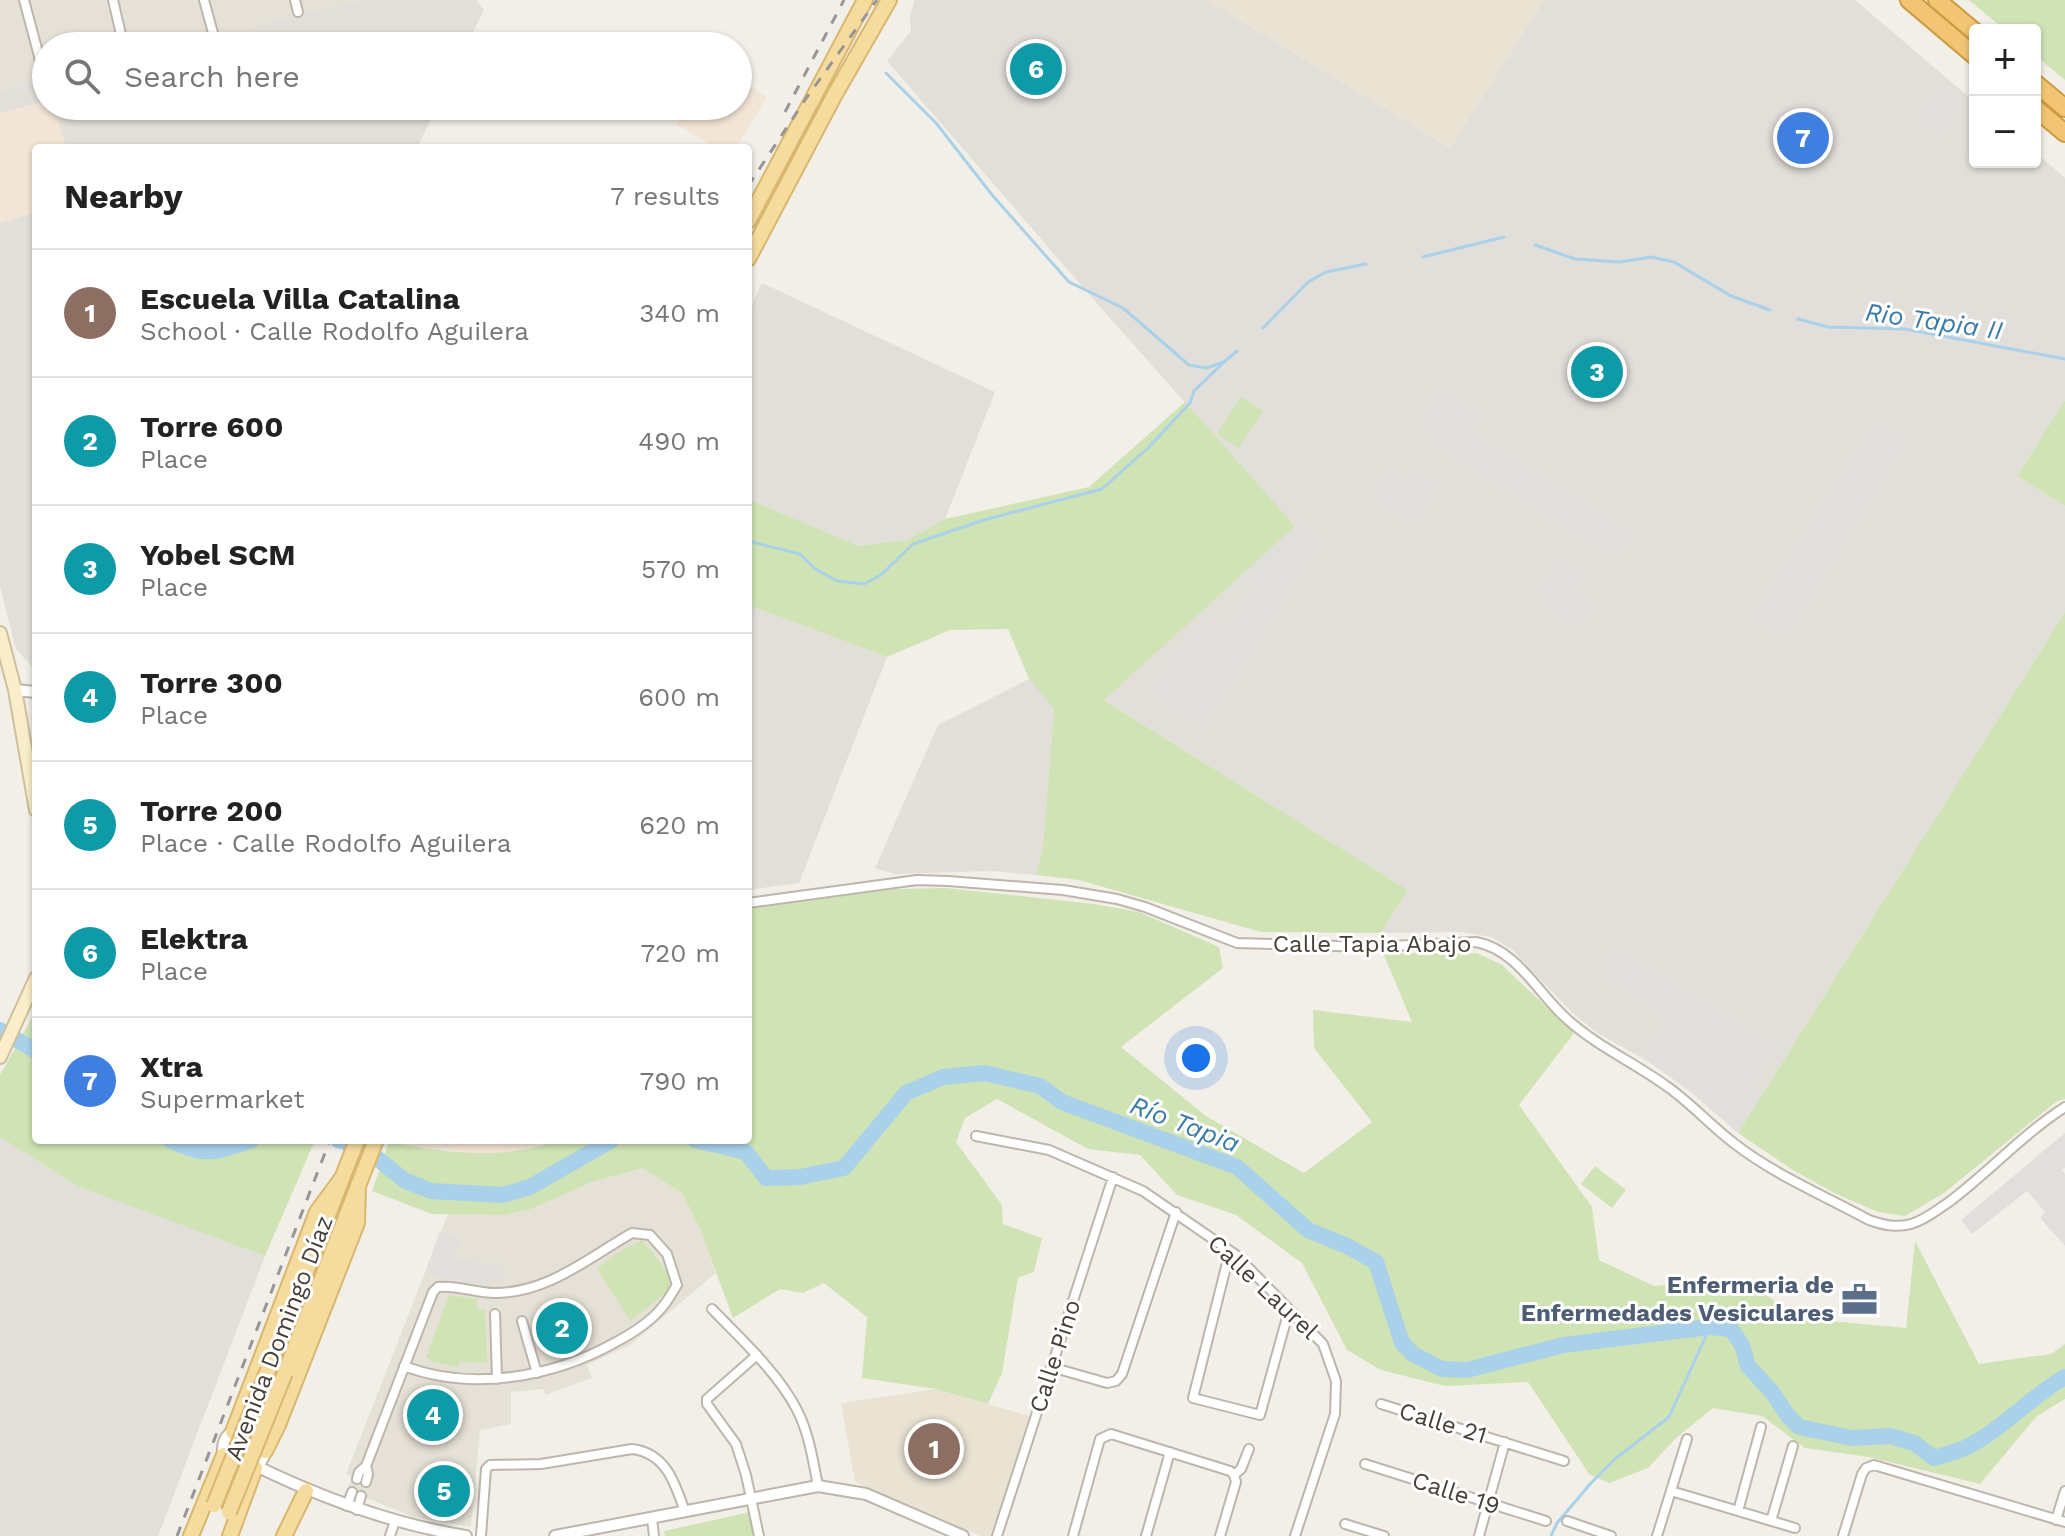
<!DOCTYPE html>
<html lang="en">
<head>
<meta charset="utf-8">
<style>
	:root { --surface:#fff; --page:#f6f6f6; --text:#222; --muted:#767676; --line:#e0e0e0; --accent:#d93025 }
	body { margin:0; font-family:"Work Sans",sans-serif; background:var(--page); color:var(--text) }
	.controls { position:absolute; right:24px; top:24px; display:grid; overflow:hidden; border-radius:8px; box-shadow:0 2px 6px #0004 }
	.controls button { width:72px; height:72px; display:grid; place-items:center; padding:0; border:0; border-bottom:2px solid var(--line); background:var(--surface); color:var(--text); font:40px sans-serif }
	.you { position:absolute; left:1196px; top:1058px; width:28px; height:28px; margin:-20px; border:6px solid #fff; border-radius:50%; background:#1a73e8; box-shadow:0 0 0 12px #1a73e833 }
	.badge { display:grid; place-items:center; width:52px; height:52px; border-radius:50%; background:var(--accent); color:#fff; font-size:26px; font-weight:700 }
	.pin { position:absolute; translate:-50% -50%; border:4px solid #fff; box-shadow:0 2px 8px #0006 }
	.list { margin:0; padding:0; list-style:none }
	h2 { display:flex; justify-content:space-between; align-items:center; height:104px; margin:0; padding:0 32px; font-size:34px }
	h2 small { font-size:26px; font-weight:400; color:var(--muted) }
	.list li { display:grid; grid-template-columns:52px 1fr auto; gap:24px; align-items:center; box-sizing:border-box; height:128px; padding:0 32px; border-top:2px solid var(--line) }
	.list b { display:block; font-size:30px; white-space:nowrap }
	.list p { margin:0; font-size:26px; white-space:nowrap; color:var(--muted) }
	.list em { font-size:26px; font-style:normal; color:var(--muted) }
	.icon { flex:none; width:44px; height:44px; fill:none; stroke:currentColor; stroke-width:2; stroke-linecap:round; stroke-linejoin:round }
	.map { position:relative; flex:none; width:2065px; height:1536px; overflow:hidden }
	.search { position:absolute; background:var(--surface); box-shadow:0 2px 6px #0004; left:32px; top:32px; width:720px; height:88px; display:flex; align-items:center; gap:20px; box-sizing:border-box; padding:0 28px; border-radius:44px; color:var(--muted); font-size:30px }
	.panel { position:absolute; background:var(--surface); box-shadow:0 2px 6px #0004; left:32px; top:144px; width:720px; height:1000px; border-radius:8px }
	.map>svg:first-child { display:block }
	.residential { fill:#e6e1d6 }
	.commercial { fill:#f2e5d5 }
	.industrial { fill:#e2ded9 }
	.education { fill:#eae3d3 }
	.green { fill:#cfe3b4 }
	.parking { fill:#e1dfdc }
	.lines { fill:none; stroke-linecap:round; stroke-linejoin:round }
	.stream { stroke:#a9d1ea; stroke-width:3 }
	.river { stroke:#a9d1ea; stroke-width:16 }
	.minor-casing { stroke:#bdb6ab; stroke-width:12 }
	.tertiary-casing { stroke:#bdb6ab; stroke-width:14 }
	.secondary-casing { stroke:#cec09b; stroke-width:16 }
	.primary-casing { stroke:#d9b76f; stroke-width:18 }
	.motorway-casing { stroke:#d09a44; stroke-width:20 }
	.minor { stroke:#fff; stroke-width:8 }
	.tertiary { stroke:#fff; stroke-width:10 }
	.secondary { stroke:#faedca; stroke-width:12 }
	.primary { stroke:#f5db9e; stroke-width:14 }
	.motorway { stroke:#f1c574; stroke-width:16 }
	.rail { stroke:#969696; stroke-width:3; stroke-dasharray:10 10; stroke-linecap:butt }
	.primary-bridge-casing { stroke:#d9b76f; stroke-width:18; stroke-linecap:butt }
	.primary-bridge { stroke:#f5db9e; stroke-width:14 }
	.labels { text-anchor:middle; stroke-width:6; stroke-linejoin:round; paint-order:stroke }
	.street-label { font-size:24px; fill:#453f37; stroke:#fff }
	.service-label { font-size:24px; font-weight:bold; fill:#4e5e75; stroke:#fff; text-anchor:end }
	.water-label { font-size:26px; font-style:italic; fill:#397ba8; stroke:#fff }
</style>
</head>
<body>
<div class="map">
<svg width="2065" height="1536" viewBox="0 0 2065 1536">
	<rect width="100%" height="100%" fill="#f2efe8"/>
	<!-- residential -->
	<path class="residential" d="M 0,0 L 363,0 L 257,25 L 257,31 L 194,46 L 46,46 L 46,79 L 0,90 Z
		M 643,1168 L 682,1193 L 700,1229 L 716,1273 L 630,1345 L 587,1365 L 592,1378 L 545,1395 L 544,1389 L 511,1392 L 511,1424 L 480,1430 L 471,1527 L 413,1517 L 347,1490 L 352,1477 L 346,1474 L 448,1214 L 504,1215 L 531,1209 L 592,1182 Z"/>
	<!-- commercial -->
	<path class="commercial" d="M 738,79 L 767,97 L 736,148 L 716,148 L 676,124 L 688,106 L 738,106 Z
		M 46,101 L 46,106 L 54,106 L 66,148 L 36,148 L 36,212 L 0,223 L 0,113 Z
		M 404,1140 L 559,1140 L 532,1150 L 484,1155 L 403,1145 Z"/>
	<!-- industrial -->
	<path class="industrial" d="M 363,0 L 476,0 L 484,10 L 466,46 L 194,46 L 257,31 L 256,25 Z
		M 915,0 L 1207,0 L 1450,148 L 1544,0 L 1855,0 L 1975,102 L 1975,162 L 2035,162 L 2035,152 L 2065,178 L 2065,400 L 2017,476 L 2065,506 L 2065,612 L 1738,1133 L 1691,1092 L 1653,1064 L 1599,1034 L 1571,1012 L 1513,950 L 1491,937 L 1462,932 L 1381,933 L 1408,890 L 1103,699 L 1295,526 L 1093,299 L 887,61 L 911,31 L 910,15 Z
		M 46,79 L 46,101 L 0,113 L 0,90 Z
		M 54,106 L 437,106 L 417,148 L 66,148 Z
		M 36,212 L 36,671 L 16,649 L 0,586 L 0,223 Z
		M 762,283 L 995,392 L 945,519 L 907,540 L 859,546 L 748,499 L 748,313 Z
		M 748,605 L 887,657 L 799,883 L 748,890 Z
		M 1029,679 L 1054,708 L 1043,846 L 1036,875 L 991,871 L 895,874 L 875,868 L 938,725 Z
		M 0,1137 L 79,1187 L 265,1256 L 158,1536 L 0,1536 Z"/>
	<!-- education -->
	<path class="education" d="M 1207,0 L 1544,0 L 1450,148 Z
		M 936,1389 L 1029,1416 L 992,1536 L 981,1536 L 855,1482 L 841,1403 Z"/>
	<!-- green -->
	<path class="green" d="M 1969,0 L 2065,0 L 2065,80 L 2035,55 L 2035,30 L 2005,30 Z
		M 1241,397 L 1263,411 L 1239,448 L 1217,434 Z
		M 2065,400 L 2065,506 L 2017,476 Z
		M 1185,402 L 1295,526 L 1104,700 L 1408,890 L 1381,933 L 1261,932 L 1079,880 L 1036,875 L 1043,846 L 1054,709 L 1029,679 L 1008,629 L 950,630 L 887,657 L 748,605 L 748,499 L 859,546 L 907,540 L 945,519 L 1089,487 Z
		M 2065,612 L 2065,1099 L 2057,1101 L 1944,1193 L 1905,1216 L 1878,1212 L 1834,1193 L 1793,1170 L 1738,1133 Z
		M 946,888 L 1094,904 L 1139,912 L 1219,947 L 1223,968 L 1121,1047 L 1206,1116 L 1304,1173 L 1372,1122 L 1314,1048 L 1313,1010 L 1412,1022 L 1383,953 L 1477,953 L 1502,965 L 1574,1033 L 1519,1105 L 1592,1207 L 1599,1260 L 1654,1286 L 1725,1279 L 1765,1294 L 1798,1318 L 1906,1328 L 1915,1241 L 1979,1364 L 2051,1354 L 2065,1344 L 2065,1399 L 2037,1416 L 1980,1484 L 1869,1457 L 1805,1448 L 1762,1416 L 1713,1408 L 1676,1438 L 1648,1468 L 1609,1483 L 1589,1474 L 1528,1382 L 1445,1386 L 1381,1370 L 1347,1350 L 1302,1263 L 1236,1215 L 1177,1195 L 1140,1155 L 1088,1149 L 997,1099 L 965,1118 L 956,1142 L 1002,1205 L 1003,1224 L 1042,1238 L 1034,1272 L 1018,1278 L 1002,1373 L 988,1404 L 936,1389 L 862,1378 L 867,1317 L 824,1283 L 803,1293 L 780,1289 L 733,1318 L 700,1229 L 682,1193 L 643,1168 L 592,1182 L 531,1209 L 504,1215 L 432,1214 L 372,1191 L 389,1142 C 450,1153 500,1161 559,1140 L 748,1140 L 748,909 L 895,889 Z
		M 34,1014 L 36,1015 L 36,1140 L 315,1140 L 265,1256 L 79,1187 L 0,1137 L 0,1075 Z
		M 1595,1166 L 1626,1190 L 1612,1208 L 1581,1184 Z
		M 642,1240 L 667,1271 L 671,1289 L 630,1321 L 597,1269 L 616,1253 Z
		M 449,1295 L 477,1299 L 477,1309 L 485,1309 L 487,1363 L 460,1362 L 458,1367 L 433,1362 L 426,1357 Z
		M 750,1512 L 755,1536 L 665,1536 L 664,1531 Z"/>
	<!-- parking -->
	<path class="parking" d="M 1940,90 L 1959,102 L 1941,131 L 1921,118 Z
		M 1441,393 L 1474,415 L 1464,433 L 1630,536 L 1620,546 L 1606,548 L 1437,441 L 1440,436 L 1425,426 L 1430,410 Z
		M 1877,426 L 1902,442 L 1784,632 L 1758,616 Z
		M 1414,474 L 1434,486 L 1415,520 L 1376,496 L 1388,476 L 1401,485 L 1398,491 L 1407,497 L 1410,494 L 1404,490 Z
		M 1296,527 L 1316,540 L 1279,599 L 1243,575 Z
		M 1560,564 L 1581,577 L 1571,591 L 1590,603 L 1576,622 L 1545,602 L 1549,594 L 1543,591 Z
		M 1258,590 L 1278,603 L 1202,722 L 1155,693 L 1203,619 L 1229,635 Z
		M 1617,953 L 1770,1048 L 1745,1088 L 1760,1098 L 1737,1132 L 1691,1092 L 1646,1060 L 1674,1016 L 1611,976 Z
		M 2065,1133 L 2065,1168 L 2062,1170 L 2065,1174 L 2065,1246 L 2040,1218 L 2045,1212 L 2027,1191 L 1972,1234 L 1961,1220 Z
		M 440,1231 L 461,1239 L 454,1259 L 472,1262 L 497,1263 L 498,1270 L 505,1271 L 506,1279 L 488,1279 L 488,1286 L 432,1276 L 434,1269 L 427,1267 Z"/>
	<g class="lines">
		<!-- stream -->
		<path class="stream" d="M 886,73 L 936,123 L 993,196 L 1069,282 L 1123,308 L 1189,365 L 1206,368 L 1224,362 L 1237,351
			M 1535,245 L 1575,259 L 1620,262 L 1651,257 L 1674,262 L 1731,296 L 1770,310
			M 1423,257 L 1504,237
			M 1798,319 L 1828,327 L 1905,329 L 2065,359
			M 1263,328 L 1308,282 L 1326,272 L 1366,264
			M 748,541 L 800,554 L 814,568 L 837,581 L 864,584 L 881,575 L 913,544 L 984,520 L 1102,489 L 1149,447 L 1190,403 L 1194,391 L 1224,362
			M 1551,1536 L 1557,1523 L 1591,1483 L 1615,1459 L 1669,1417 L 1710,1327"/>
		<!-- river -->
		<path class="river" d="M 0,1030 L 36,1051
			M 170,1140 C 204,1158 217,1152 252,1140
			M 338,1140 L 363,1147 L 404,1180 L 431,1191 L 503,1195 L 530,1187 L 612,1140
			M 695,1140 L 746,1152 L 766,1178 L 800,1177 L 844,1168 L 906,1093 L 943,1077 L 984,1073 L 1040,1086 L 1062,1102 L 1237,1167 L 1308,1230 L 1347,1246 L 1376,1262 L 1402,1343 L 1413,1354 L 1442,1369 L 1467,1370 L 1563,1345 L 1710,1327 L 1731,1329 L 1742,1345 L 1748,1366 L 1772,1392 L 1788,1416 L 1799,1427 L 1852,1438 L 1890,1436 L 1914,1443 L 1934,1458 C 1944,1455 1955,1452 1965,1448 C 2002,1430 2030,1397 2065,1377"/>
		<defs>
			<path id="minor" d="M 24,0 L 44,75
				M 113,0 L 123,43
				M 204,0 L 213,33
				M 295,0 L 298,12
				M 748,903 L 917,880 L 948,881 L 1063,890 L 1117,899 L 1145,907 L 1237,943 L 1369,947 L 1476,942 C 1518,950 1538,994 1568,1020 C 1597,1046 1633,1062 1665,1085 C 1690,1102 1711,1126 1735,1144 C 1775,1175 1825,1196 1869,1220 C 1883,1225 1896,1228 1911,1224 C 1925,1220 1937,1210 1949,1202 C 1989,1172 2023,1134 2065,1107
				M 976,1136 L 1049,1150 L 1143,1191 L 1236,1255 L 1323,1344 L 1336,1381 L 1335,1414 L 1295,1536
				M 1230,1251 L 1193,1398 L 1260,1415 L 1289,1310
				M 712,1309 C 740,1338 777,1372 796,1408 C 809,1432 813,1461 818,1486
				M 495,1314 L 497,1379
				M 522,1321 L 537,1373
				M 757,1355 L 707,1399 L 707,1404 L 736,1444 L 746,1475 L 759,1536
				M 1051,1367 L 1107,1383 L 1116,1381 L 1122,1374 L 1176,1212
				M 1381,1404 L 1564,1461
				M 1365,1464 L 1546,1521
				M 357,1479 L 359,1472 L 366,1466 L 433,1292 L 438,1287 C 457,1285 476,1293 495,1293 C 548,1293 588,1258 632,1233 L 650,1235 L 667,1254 L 677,1285 C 673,1291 669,1299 664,1305 C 652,1321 633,1333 616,1342 C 554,1377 472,1392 404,1366
				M 366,1482 L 368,1474 L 366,1466
				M 1671,1491 L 1795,1528
				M 347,1506 L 352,1492
				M 357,1510 L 361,1496
				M 1738,1511 L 1761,1427
				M 652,1519 L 654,1536
				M 2056,1520 L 2065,1491
				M 1567,1521 L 1611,1536
				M 1771,1521 L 1793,1446
				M 1345,1524 L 1384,1536
				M 390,1536 L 395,1521
				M 481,1536 L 486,1469 L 490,1465 L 541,1464 L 632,1449 C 666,1453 675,1483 685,1512
				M 997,1536 L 1113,1177
				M 1073,1536 L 1100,1439 L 1111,1434 L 1230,1471 L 1234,1475
				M 1146,1536 L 1170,1452
				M 1220,1536 L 1236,1482 L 1234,1475 L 1241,1469 L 1249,1449
				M 1479,1536 L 1505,1442
				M 1657,1536 L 1687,1439
				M 1843,1536 L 1862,1474 L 1866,1468 L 1874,1465 L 2065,1522"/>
			<path id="tertiary" d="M 15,690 L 36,692
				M223 1449a21 21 0 1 1 42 0a21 21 0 1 1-42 0Z
				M 256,1466 C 324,1499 392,1524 466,1536
				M 555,1536 L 818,1486 L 866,1494 L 963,1536"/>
			<path id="secondary" d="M 0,633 L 15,690 L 36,810
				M 0,1057 L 36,978"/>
			<path id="primary" d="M 748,221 L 865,0
				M 748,259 L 834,96 L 889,0
				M 268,1370 L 357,1140
				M 285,1373 L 376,1140
				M 233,1432 L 317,1212 L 342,1178
				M 265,1451 L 278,1425 L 357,1223 L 358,1185
				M 191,1536 L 224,1455
				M 230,1536 L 255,1468
				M 284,1536 L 306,1491"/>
			<path id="motorway" d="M 1909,0 L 1975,56
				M 1937,0 L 1975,32
				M 2035,83 L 2065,108
				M 2035,108 L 2065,133"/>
		</defs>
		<!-- minor casing -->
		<use href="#minor" class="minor-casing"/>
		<!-- tertiary casing -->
		<use href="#tertiary" class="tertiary-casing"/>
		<!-- secondary casing -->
		<use href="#secondary" class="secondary-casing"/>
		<!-- primary casing -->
		<use href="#primary" class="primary-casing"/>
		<!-- motorway casing -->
		<use href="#motorway" class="motorway-casing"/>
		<!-- minor -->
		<use href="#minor" class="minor"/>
		<!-- tertiary -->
		<use href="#tertiary" class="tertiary"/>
		<!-- secondary -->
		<use href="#secondary" class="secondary"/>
		<!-- primary -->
		<use href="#primary" class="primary"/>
		<!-- motorway -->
		<use href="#motorway" class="motorway"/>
		<!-- rail -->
		<path class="rail" d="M 785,112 L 844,0
			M 748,186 L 807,97 L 877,0
			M 177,1536 L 330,1140"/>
		<defs>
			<path id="primary-bridge" d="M 214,1505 L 268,1370
				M 229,1512 L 285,1373"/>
		</defs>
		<!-- primary-bridge casing -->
		<use href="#primary-bridge" class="primary-bridge-casing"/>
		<!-- primary-bridge -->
		<use href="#primary-bridge" class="primary-bridge"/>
	</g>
	<!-- icons -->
	<defs>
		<symbol id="office-bare" viewBox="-9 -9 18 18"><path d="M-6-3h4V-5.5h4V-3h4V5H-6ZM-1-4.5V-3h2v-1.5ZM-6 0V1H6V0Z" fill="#5c6f8a" stroke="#fff" stroke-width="2.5" paint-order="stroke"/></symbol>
	</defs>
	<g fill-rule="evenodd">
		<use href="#office-bare" x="1834" y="1274" width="51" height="51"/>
	</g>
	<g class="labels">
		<!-- street labels -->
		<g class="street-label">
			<text x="1372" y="952">Calle Tapia Abajo</text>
			<text transform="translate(1263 1287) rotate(43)" y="8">Calle Laurel</text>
			<text transform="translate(279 1338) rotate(-69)" y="8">Avenida Domingo Díaz</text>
			<text transform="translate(1055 1356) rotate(-72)" y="8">Calle Pino</text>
			<text transform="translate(1443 1423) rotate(17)" y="8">Calle 21</text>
			<text transform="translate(1456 1493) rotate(18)" y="8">Calle 19</text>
		</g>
		<!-- service labels -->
		<g class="service-label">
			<text x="1834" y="1293">Enfermeria de<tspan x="1834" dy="28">Enfermedades Vesiculares</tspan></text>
		</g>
		<!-- water labels -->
		<g class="water-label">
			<text transform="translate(1934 321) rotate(8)" y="9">Rio Tapia II</text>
			<text transform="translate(1185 1124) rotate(21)" y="9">Río Tapia</text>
		</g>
	</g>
</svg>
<div class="controls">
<button>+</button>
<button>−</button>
</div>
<div class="you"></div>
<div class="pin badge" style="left:934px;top:1449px;background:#8d6e63">1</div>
<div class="pin badge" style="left:562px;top:1328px;background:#0f9aa8">2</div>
<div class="pin badge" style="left:1597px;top:372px;background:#0f9aa8">3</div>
<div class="pin badge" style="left:433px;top:1415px;background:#0f9aa8">4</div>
<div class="pin badge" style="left:444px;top:1491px;background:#0f9aa8">5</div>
<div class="pin badge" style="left:1036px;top:69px;background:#0f9aa8">6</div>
<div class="pin badge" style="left:1803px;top:138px;background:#3f7fe0">7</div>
<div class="search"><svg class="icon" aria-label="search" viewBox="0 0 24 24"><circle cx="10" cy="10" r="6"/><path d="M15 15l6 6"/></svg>Search here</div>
<section class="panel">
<h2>Nearby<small>7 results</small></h2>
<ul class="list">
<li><span class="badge" style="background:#8d6e63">1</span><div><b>Escuela Villa Catalina</b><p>School · Calle Rodolfo Aguilera</p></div><em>340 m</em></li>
<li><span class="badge" style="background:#0f9aa8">2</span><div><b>Torre 600</b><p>Place</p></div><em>490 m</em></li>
<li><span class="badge" style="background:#0f9aa8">3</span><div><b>Yobel SCM</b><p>Place</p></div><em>570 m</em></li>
<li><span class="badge" style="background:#0f9aa8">4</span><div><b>Torre 300</b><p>Place</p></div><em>600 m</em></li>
<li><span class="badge" style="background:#0f9aa8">5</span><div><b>Torre 200</b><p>Place · Calle Rodolfo Aguilera</p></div><em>620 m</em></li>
<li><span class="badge" style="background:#0f9aa8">6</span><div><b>Elektra</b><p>Place</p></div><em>720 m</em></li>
<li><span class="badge" style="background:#3f7fe0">7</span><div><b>Xtra</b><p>Supermarket</p></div><em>790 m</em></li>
</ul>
</section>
</div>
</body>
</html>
